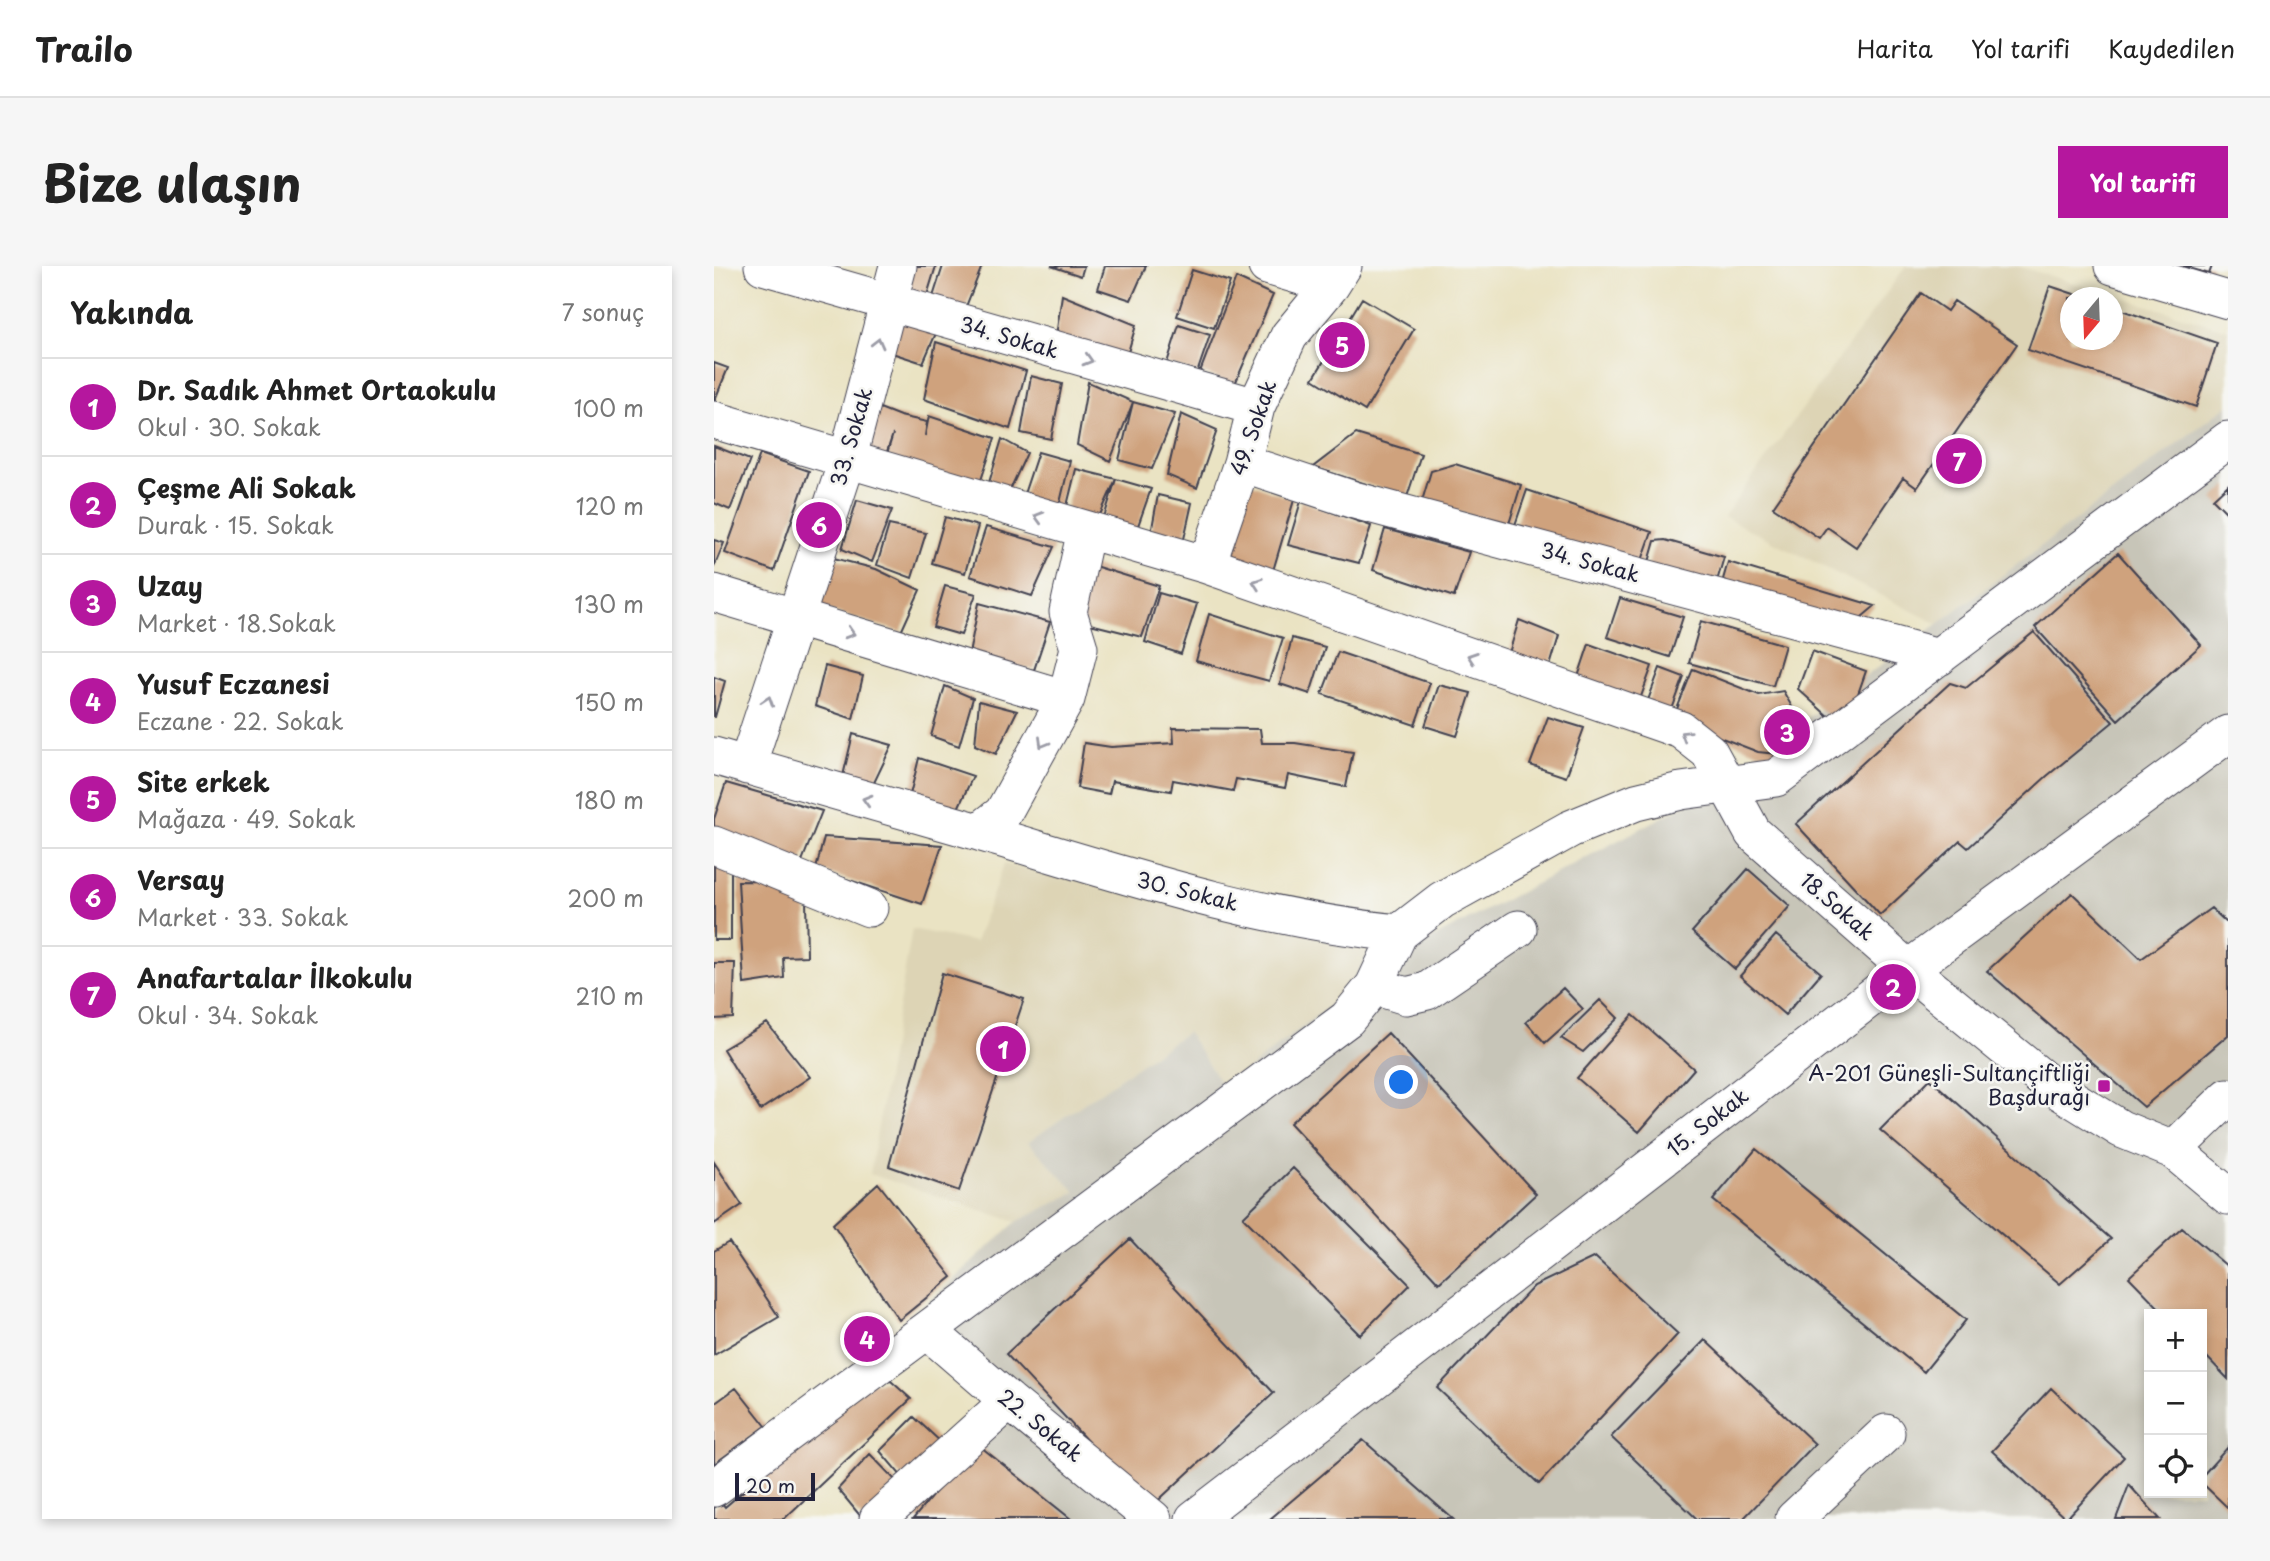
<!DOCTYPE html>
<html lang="tr">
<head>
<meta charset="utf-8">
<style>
	:root { --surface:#fff; --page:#f6f6f6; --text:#222; --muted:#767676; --line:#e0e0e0; --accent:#b5179e }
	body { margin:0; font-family:"Playpen Sans",sans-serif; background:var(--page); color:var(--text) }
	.controls { position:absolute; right:21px; bottom:21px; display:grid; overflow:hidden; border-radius:0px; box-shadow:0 4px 10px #0003 }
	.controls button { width:63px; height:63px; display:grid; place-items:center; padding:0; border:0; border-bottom:2px solid var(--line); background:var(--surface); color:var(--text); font:35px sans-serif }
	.compass { position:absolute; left:1346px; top:21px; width:63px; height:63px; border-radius:50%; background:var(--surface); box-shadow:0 4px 10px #0003; rotate:199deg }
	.scale { position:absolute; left:21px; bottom:18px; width:80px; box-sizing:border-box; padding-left:7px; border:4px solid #22223b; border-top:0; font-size:19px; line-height:24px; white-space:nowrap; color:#22223b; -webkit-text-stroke:5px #f6f6f2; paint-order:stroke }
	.you { position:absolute; left:688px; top:817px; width:24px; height:24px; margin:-18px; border:5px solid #fff; border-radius:50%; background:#1a73e8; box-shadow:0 0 0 10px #1a73e833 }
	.badge { display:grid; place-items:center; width:46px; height:46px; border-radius:50%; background:var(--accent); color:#fff; font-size:23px; font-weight:700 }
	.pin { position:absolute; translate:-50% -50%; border:4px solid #fff; box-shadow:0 2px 7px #0006 }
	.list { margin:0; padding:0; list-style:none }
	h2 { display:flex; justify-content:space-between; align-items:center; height:91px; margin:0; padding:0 28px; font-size:30px }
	h2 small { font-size:23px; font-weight:400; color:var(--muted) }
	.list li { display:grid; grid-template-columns:46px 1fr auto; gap:21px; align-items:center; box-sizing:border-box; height:98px; padding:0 28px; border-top:2px solid var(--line) }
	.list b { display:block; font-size:26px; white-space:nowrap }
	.list p { margin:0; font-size:23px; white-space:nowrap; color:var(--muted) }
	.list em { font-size:23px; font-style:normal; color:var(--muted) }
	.icon { flex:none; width:38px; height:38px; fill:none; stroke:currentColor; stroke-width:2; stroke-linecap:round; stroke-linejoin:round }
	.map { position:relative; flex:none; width:1514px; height:1253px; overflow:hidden; border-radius:0px }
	header { display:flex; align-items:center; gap:42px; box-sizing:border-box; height:98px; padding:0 35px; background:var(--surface); border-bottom:2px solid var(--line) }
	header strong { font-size:33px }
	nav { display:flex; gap:38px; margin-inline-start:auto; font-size:24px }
	.intro { display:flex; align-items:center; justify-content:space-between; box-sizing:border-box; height:168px; padding:0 42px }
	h1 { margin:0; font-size:49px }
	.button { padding:18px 32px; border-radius:0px; background:var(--accent); color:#fff; font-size:24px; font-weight:700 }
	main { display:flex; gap:42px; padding:0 42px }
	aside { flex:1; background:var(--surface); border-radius:0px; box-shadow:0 4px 10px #0003 }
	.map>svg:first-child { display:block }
	.built { fill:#ddd4b5; fill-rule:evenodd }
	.industrial { fill:#c7c5b8; fill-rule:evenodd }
	.building { fill:#cfa27d }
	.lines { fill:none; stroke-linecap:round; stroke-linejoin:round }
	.minor-casing { stroke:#403f4f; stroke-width:39 }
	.minor { stroke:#fff; stroke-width:37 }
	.oneway { stroke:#9c9ca7 }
	.poi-dot { fill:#b5179e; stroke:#f6f6f2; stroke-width:2.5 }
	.labels { text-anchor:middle; stroke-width:5; stroke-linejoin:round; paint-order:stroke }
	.street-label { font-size:21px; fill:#22223b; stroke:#f6f6f2 }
	.poi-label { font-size:21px; fill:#22223b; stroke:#f6f6f2; text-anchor:end }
</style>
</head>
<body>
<header>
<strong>Trailo</strong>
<nav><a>Harita</a><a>Yol tarifi</a><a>Kaydedilen</a></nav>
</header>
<div class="intro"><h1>Bize ulaşın</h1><a class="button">Yol tarifi</a></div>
<main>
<aside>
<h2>Yakında<small>7 sonuç</small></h2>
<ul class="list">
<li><span class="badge">1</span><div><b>Dr. Sadık Ahmet Ortaokulu</b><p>Okul · 30. Sokak</p></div><em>100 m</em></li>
<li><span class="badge">2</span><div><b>Çeşme Ali Sokak</b><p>Durak · 15. Sokak</p></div><em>120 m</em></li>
<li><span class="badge">3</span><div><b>Uzay</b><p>Market · 18.Sokak</p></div><em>130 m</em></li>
<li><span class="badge">4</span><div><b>Yusuf Eczanesi</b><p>Eczane · 22. Sokak</p></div><em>150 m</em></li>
<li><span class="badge">5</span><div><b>Site erkek</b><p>Mağaza · 49. Sokak</p></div><em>180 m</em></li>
<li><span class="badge">6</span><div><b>Versay</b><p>Market · 33. Sokak</p></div><em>200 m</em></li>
<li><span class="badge">7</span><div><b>Anafartalar İlkokulu</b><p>Okul · 34. Sokak</p></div><em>210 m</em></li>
</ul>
</aside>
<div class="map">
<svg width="1514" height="1253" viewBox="0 0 1514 1253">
	<rect width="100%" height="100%" fill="#f6f6f2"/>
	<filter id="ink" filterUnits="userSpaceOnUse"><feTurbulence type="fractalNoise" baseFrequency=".0143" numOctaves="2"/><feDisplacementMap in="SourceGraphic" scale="14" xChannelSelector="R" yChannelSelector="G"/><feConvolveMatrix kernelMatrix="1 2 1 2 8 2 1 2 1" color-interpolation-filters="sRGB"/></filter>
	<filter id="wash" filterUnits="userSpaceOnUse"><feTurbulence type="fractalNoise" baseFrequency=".00686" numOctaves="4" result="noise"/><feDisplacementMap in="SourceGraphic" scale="28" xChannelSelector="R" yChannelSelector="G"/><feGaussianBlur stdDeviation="1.57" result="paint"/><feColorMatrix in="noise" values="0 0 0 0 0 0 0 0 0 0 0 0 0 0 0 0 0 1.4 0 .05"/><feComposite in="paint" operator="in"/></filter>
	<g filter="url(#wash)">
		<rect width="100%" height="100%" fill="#eae3c3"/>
		<!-- built -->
		<path class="built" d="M 1192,0 L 1303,0 L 1514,64 L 1514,139 L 1224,358 L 1010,251 ZM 1356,32 L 1398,32 L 1398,74 L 1356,74 Z
			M 290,598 L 659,679 L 631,727 L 510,822 L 473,766 L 314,876 L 362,926 L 303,956 L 156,908 L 198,663 L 261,676 Z"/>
		<!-- industrial -->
		<path class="industrial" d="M 1514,139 L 1514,1253 L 163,1253 L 292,1147 L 203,1047 L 302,956 L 362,926 L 314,876 L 473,766 L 510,822 L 631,727 L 659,679 L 691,687 L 975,537 L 1224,358 ZM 1435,1048 L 1488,1048 L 1488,1227 L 1435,1227 Z"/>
		<g id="blocks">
			<!-- building -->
			<path class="building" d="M 197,0 L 222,0 L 211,36 L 190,25 Z
				M 229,0 L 268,0 L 249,48 L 217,37 Z
				M 337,0 L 370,0 L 367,10 Z
				M 391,0 L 432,0 L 417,34 L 384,23 Z
				M 1469,0 L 1498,0 L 1495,8 Z
				M 478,4 L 516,16 L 500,62 L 463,50 Z
				M 522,12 L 559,29 L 521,118 L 486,106 Z
				M 1336,20 L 1369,31 L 1356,32 L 1356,74 L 1399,74 L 1399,41 L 1503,77 L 1482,141 L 1314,84 Z
				M 1207,27 L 1233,45 L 1240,35 L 1303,78 L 1203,222 L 1189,212 L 1142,281 L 1113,261 L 1105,272 L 1059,241 Z
				M 348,29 L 422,59 L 412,93 L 342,70 Z
				M 648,32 L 700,63 L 651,145 L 599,113 Z
				M 186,51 L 223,65 L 209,97 L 178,87 Z
				M 465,59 L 496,69 L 483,107 L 453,97 Z
				M 222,76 L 312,105 L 296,163 L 210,133 Z
				M 0,97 L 14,102 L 0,136 Z
				M 317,110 L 348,118 L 337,173 L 307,167 Z
				M 374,116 L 419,136 L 396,195 L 363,179 Z
				M 419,136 L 461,148 L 438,203 L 405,194 Z
				M 153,137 L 186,150 L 213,156 L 211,170 L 215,150 L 281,172 L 264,223 L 171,194 L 179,168 L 169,197 L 139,188 Z
				M 467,148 L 503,164 L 483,222 L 453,209 Z
				M 642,168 L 707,188 L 693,231 L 599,201 Z
				M 288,173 L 313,187 L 295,226 L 274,220 Z
				M 0,180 L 36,194 L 16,244 L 0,237 Z
				M 324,186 L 356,195 L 344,245 L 307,237 Z
				M 46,188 L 95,205 L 60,305 L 11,287 Z
				M 741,198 L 807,219 L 794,261 L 708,235 L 717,205 Z
				M 362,203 L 402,213 L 437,223 L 420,271 L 387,261 L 402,213 L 381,260 L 350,252 Z
				M 536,217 L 580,234 L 558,308 L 512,298 Z
				M 1514,219 L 1514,248 L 1499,233 Z
				M 813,224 L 938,266 L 926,300 L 801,259 Z
				M 444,229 L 478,237 L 468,282 L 436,273 Z
				M 143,234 L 178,244 L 158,296 L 128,283 Z
				M 587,235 L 657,260 L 645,297 L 574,279 Z
				M 231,251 L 264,260 L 251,307 L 218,297 Z
				M 175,259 L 212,267 L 198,312 L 163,299 Z
				M 272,261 L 340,281 L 318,330 L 256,310 Z
				M 671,263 L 755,286 L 740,331 L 659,304 Z
				M 0,274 L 10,277 L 0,301 Z
				M 951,274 L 1010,291 L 999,329 L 931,310 L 941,275 Z
				M 1404,287 L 1487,379 L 1404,454 L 1321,361 Z
				M 108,289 L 162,303 L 206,324 L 187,366 L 98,339 Z
				M 1014,296 L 1161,340 L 1135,362 L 1006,324 Z
				M 374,298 L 445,320 L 428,371 L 360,354 Z
				M 231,320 L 262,328 L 247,369 L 219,361 Z
				M 445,327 L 483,338 L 467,388 L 431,376 Z
				M 906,332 L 969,351 L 956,391 L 893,371 Z
				M 265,337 L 336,356 L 320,404 L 255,388 Z
				M 495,348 L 569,372 L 555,415 L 482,395 Z
				M 805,354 L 845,370 L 833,410 L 792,397 Z
				M 987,355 L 1071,379 L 1059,420 L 975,397 Z
				M 1320,366 L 1399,456 L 1333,510 L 1254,582 L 1246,575 L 1166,649 L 1082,558 L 1236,417 L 1252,422 Z
				M 578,372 L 611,381 L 596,428 L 566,418 Z
				M 875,378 L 938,400 L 924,439 L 862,417 Z
				M 1098,385 L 1152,405 L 1140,439 L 1116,452 L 1084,423 Z
				M 624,386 L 716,417 L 701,459 L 608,428 Z
				M 111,400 L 149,410 L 139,453 L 101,440 Z
				M 946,402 L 970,411 L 957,446 L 933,437 Z
				M 979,403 L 1045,429 L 1069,425 L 1090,462 L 1063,488 L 1044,486 L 959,453 Z
				M 0,411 L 11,415 L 1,451 L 0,451 Z
				M 725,419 L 757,427 L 743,470 L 711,460 Z
				M 231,420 L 259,432 L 245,480 L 217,470 Z
				M 265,435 L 303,445 L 282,488 L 261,479 Z
				M 834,451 L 870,462 L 852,511 L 816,499 Z
				M 459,462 L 546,463 L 548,477 L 581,477 L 639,486 L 632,521 L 574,509 L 571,522 L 522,513 L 519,525 L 459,514 L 457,525 L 398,515 L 395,528 L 363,522 L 370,477 L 397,481 L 460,477 Z
				M 139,468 L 178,479 L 158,521 L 129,510 Z
				M 205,492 L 259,510 L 241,549 L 194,537 Z
				M 12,517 L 108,545 L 88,595 L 0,567 L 0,553 Z
				M 110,571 L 228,579 L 208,638 L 102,603 Z
				M 0,592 L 17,594 L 17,674 L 0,674 Z
				M 1034,603 L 1076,640 L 1021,703 L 978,666 Z
				M 24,615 L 80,616 L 92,632 L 93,690 L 69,691 L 70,712 L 30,718 Z
				M 1358,627 L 1427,693 L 1497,642 L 1514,658 L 1514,769 L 1430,841 L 1273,705 Z
				M 1062,669 L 1107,707 L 1071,749 L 1026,710 Z
				M 0,697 L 21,697 L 19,752 L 0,753 Z
				M 228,707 L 310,733 L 245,925 L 175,900 Z
				M 849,722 L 869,743 L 831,777 L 812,756 Z
				M 886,734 L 904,752 L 869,786 L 847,772 Z
				M 919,749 L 980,803 L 925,866 L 863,812 Z
				M 53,757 L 96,811 L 46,844 L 9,783 Z
				M 674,767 L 822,928 L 725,1017 L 576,857 Z
				M 1216,813 L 1397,973 L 1346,1018 L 1166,864 Z
				M 1042,883 L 1252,1054 L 1210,1106 L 999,934 Z
				M 0,896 L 28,939 L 0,958 Z
				M 579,902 L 696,1019 L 646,1069 L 529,951 Z
				M 164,917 L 238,1011 L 185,1054 L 119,958 Z
				M 1468,962 L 1514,1001 L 1514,1113 L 1488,1086 L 1488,1048 L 1451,1048 L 1415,1011 Z
				M 416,973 L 560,1127 L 436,1242 L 292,1088 Z
				M 15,976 L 65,1051 L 0,1089 L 0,985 Z
				M 881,991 L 964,1068 L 825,1218 L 723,1122 L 820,1020 Z
				M 991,1074 L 1101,1178 L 1029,1253 L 983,1253 L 897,1171 Z
				M 177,1115 L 197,1133 L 70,1253 L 0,1253 L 0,1242 L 7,1236 L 11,1241 L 155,1117 Z
				M 22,1122 L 52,1160 L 0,1198 L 0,1138 Z
				M 1337,1122 L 1410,1191 L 1352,1253 L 1278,1185 Z
				M 200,1151 L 230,1179 L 188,1211 L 166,1185 Z
				M 649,1174 L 739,1253 L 556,1253 Z
				M 262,1177 L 357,1253 L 199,1253 Z
				M 1514,1181 L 1514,1242 L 1488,1217 L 1488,1210 Z
				M 156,1188 L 184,1217 L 148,1252 L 124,1223 Z
				M 1415,1219 L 1446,1253 L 1402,1253 Z"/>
		</g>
	</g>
	<g filter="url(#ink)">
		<use href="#blocks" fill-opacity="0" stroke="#403f4f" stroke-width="2"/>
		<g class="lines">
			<defs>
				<path id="minor" d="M 49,0 L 542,141
					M 553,0 L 617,19
					M 1399,0 L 1514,34
					M 0,154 L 493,299 L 967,464 L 995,486 L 1039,567 L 1194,703 L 1336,819 L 1407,863 L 1459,884 L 1514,930
					M 528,197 L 640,234 L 1225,391
					M 493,299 L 528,197 L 542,141 L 575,70 L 617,19 L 629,0
					M 0,327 L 352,433 L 289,547 L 265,566 L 0,490
					M 352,433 L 365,382 L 354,346 L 372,264
					M 33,500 L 133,195 L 184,0
					M 265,566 C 403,607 541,653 685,667
					M 0,579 L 155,642
					M 660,720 L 692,730 L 713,725 L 804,663
					M 1459,884 L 1514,831
					M 214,1065 L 295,1135 L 439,1253
					M 0,1222 L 633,753 L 660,720 L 685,667 L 728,634 L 856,563 L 922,536 L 967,525 L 1062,512 L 1514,174
					M 164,1253 L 295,1135
					M 480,1253 L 1194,703 L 1514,468
					M 1080,1253 L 1172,1167"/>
			</defs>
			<!-- minor casing -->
			<use href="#minor" class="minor-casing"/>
			<!-- minor -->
			<use href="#minor" class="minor"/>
		</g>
		<!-- one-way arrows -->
		<defs><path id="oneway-chevron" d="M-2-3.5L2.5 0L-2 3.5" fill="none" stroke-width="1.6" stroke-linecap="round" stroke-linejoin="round" transform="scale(1.75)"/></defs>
		<g class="oneway">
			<use href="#oneway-chevron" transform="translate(164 77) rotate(-76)"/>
			<use href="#oneway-chevron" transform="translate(374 94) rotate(16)"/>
			<use href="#oneway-chevron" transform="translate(325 251) rotate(-164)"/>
			<use href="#oneway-chevron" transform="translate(543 317) rotate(-161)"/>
			<use href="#oneway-chevron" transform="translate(136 367) rotate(17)"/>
			<use href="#oneway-chevron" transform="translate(758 391) rotate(-161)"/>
			<use href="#oneway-chevron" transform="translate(54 435) rotate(-72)"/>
			<use href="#oneway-chevron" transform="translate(971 469) rotate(-148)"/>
			<use href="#oneway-chevron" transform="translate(329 477) rotate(120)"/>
			<use href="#oneway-chevron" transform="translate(153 534) rotate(-164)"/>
		</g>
	</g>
	<!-- markers -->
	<rect class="poi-dot" x="1383" y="813" width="14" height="14" rx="3.5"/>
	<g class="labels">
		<!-- street labels -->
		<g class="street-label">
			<text transform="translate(295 72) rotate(16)" y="7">34. Sokak</text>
			<text transform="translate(540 162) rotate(-71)" y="7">49. Sokak</text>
			<text transform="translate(138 171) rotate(-74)" y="7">33. Sokak</text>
			<text transform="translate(876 297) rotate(15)" y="7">34. Sokak</text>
			<text transform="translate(473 626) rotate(14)" y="7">30. Sokak</text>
			<text transform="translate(1123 641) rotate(41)" y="7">18.Sokak</text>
			<text transform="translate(994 857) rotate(-38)" y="7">15. Sokak</text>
			<text transform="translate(326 1160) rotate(39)" y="7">22. Sokak</text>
		</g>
		<!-- poi labels -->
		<g class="poi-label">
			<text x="1376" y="815">A-201 Güneşli-Sultançiftliği<tspan x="1376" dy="24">Başdurağı</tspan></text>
		</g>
	</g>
</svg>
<div class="controls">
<button>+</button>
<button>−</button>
<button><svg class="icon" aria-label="locate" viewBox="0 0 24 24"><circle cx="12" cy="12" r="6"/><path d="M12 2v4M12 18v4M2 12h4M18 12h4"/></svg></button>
</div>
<svg class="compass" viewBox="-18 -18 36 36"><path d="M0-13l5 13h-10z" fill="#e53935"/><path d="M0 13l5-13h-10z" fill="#767676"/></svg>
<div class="scale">20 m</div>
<div class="you"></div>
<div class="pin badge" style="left:289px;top:783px">1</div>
<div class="pin badge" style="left:1179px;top:721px">2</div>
<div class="pin badge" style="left:1073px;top:466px">3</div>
<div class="pin badge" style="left:153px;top:1073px">4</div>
<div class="pin badge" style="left:628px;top:79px">5</div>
<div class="pin badge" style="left:105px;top:259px">6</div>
<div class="pin badge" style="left:1245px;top:195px">7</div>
</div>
</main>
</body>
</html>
